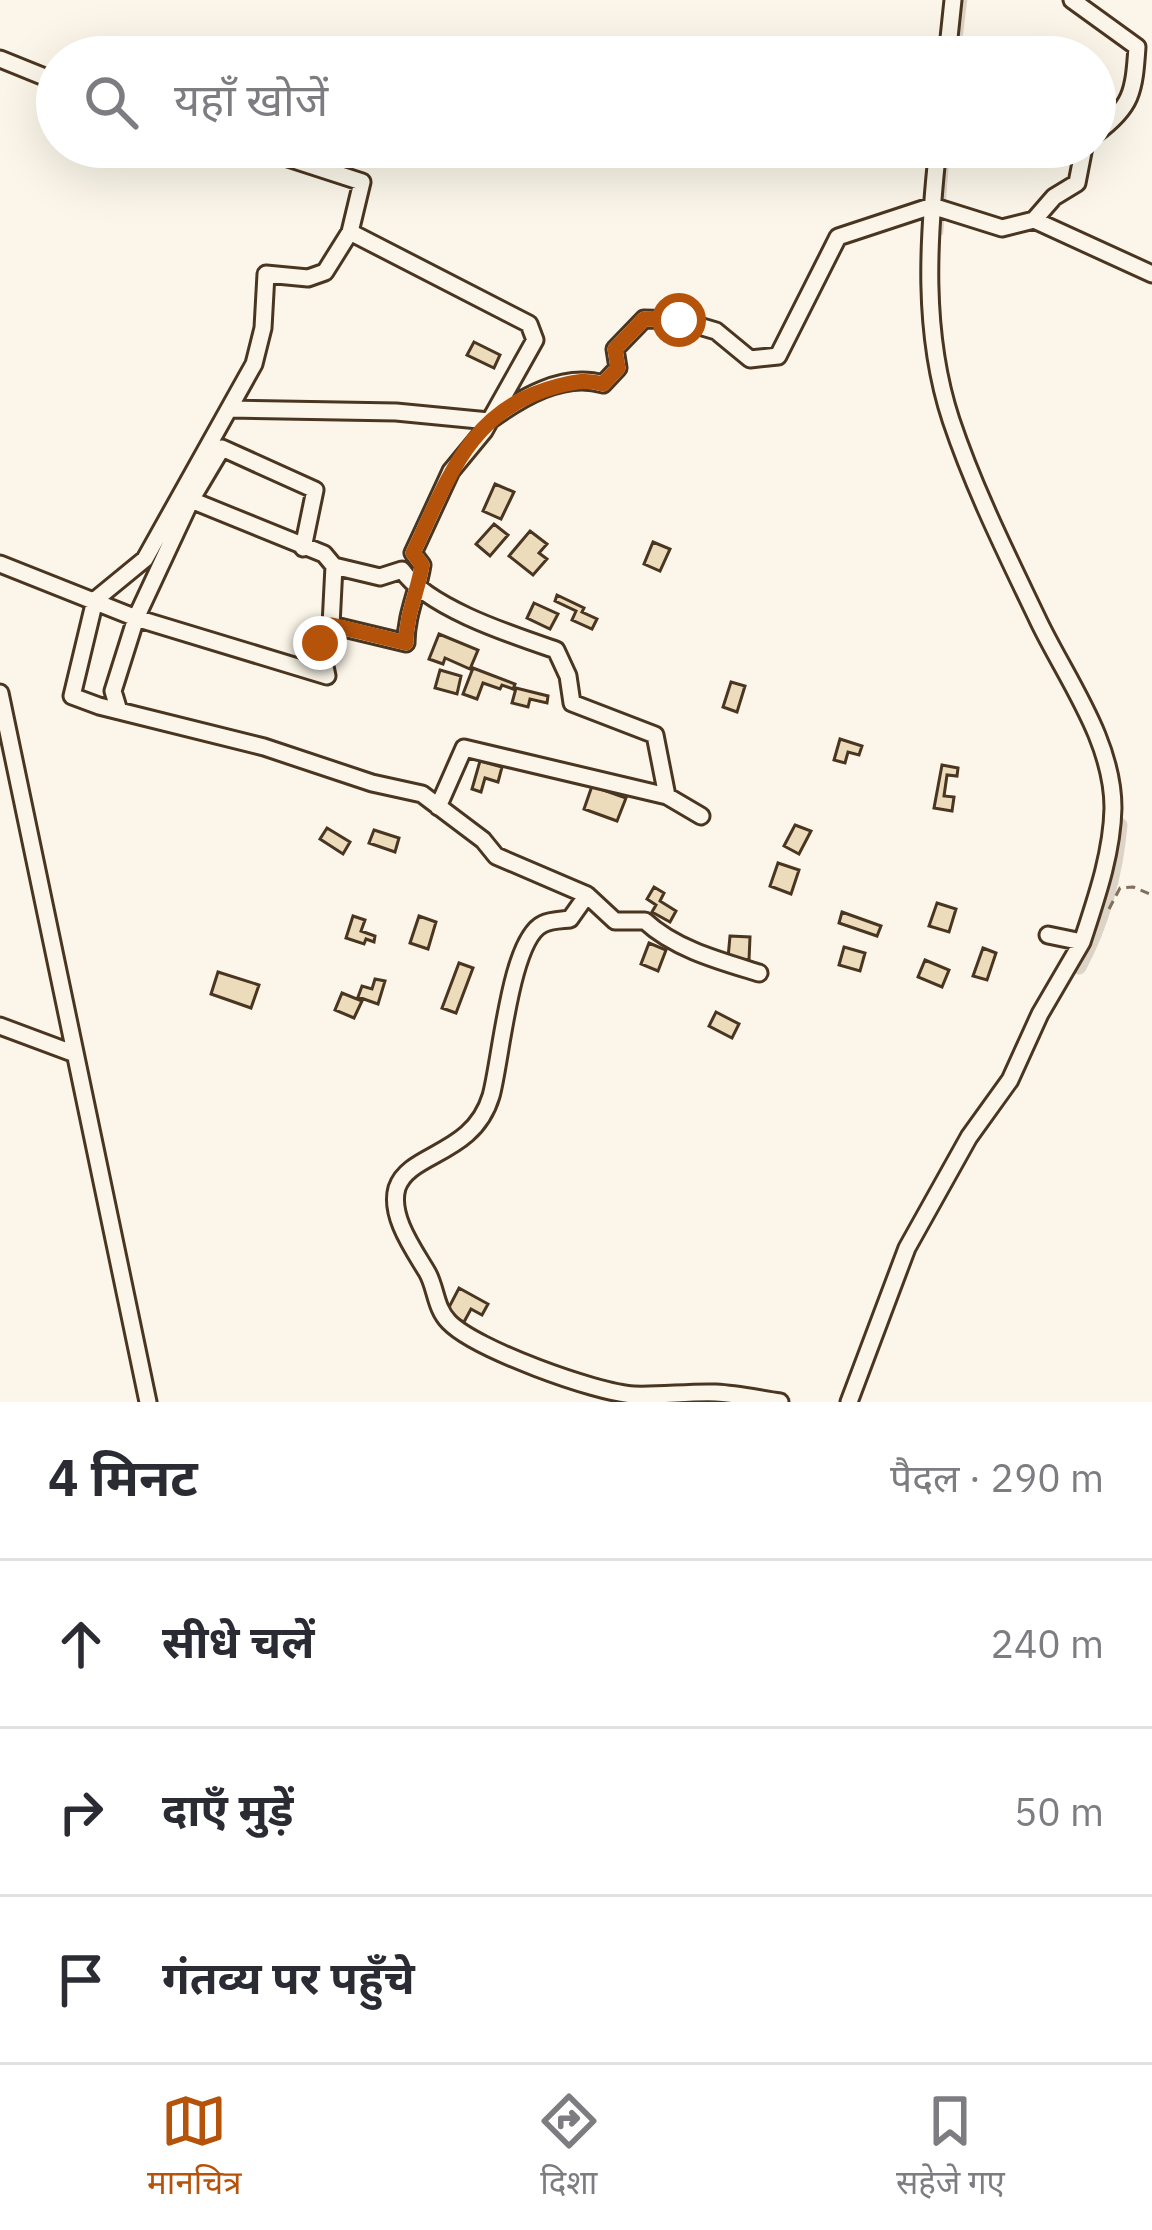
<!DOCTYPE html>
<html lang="hi">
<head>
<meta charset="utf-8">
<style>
	:root { --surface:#fff; --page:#f7f7f7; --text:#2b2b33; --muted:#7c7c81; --line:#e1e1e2; --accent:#b45309 }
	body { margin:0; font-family:"IBM Plex Sans","Noto Sans Devanagari",sans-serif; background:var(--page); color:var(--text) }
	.stop { position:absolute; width:36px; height:36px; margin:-27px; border:9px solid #b45309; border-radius:50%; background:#fff }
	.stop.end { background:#b45309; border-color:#fff; box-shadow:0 3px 12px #0008 }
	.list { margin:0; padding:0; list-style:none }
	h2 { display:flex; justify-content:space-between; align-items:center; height:156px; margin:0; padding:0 48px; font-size:51px }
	h2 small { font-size:39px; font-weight:400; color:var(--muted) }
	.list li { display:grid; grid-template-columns:78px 1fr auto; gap:36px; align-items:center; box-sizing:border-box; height:168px; padding:0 48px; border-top:3px solid var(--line) }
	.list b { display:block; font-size:45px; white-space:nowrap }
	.list em { font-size:39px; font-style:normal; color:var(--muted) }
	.icon { flex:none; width:66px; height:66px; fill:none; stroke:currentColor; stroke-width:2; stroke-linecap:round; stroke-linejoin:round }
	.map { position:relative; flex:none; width:1152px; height:1402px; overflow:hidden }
	.search { position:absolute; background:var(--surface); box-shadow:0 12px 48px #0002; left:36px; right:36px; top:36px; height:132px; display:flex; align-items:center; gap:30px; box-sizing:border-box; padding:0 42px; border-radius:66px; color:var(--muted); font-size:45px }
	.sheet { height:660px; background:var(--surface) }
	nav { display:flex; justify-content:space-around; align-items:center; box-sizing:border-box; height:168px; border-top:3px solid var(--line); background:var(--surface); font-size:33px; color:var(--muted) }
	nav a { display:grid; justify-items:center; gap:6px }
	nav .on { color:var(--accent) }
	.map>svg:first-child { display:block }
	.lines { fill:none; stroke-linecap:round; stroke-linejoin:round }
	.stream { stroke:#dcd4c6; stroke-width:4.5 }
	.canal { stroke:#dcd4c6; stroke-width:15 }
	.building { fill:#ecdcbc; stroke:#4a3520; stroke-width:3 }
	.minor-casing { stroke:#4a3520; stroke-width:21 }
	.path { stroke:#7f6f5c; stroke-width:3; stroke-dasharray:9 6; stroke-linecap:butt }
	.minor { stroke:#fbf6e9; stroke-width:15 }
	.route { stroke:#b45309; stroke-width:15 }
</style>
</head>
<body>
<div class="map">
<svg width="1152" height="1402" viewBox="0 0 1152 1402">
	<rect width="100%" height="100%" fill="#fbf6e9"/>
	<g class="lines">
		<!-- stream -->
		<path class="stream" d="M 958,57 L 965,0
			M 941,233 L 948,147"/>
		<!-- canal -->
		<path class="canal" d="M 1079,967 C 1102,924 1116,873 1120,825"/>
	</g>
	<!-- building -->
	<path class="building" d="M 474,342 L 500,355 L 494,368 L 467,355 Z
		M 495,484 L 514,492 L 501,519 L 483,511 Z
		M 494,524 L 508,535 L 490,556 L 476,544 Z
		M 530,531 L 547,544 L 539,553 L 547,559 L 533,575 L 509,556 Z
		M 653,542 L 670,549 L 660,571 L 644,564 Z
		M 557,595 L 584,608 L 582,612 L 597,619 L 592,629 L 572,620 L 576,611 L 555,601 Z
		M 534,603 L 558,614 L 550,629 L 527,618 Z
		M 439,634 L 478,650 L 470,669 L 445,658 L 443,664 L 429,659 Z
		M 473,668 L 515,684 L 513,689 L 502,685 L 500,689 L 483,683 L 477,699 L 463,694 Z
		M 440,670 L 461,676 L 457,694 L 435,688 Z
		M 731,682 L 745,686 L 737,712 L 723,707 Z
		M 516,688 L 548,696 L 547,703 L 530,699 L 528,707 L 512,703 Z
		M 840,739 L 862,746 L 859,755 L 848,752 L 845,763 L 834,760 Z
		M 480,761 L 502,767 L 498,782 L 485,778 L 481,792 L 472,789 Z
		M 942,765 L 958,768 L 957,776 L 947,775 L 944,796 L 954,797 L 952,811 L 934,808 Z
		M 592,786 L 626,798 L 617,821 L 584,809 Z
		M 795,825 L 811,831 L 799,854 L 784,846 Z
		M 327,828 L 350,842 L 343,854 L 320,839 Z
		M 374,830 L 399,838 L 395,852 L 369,843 Z
		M 778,863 L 799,870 L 791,894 L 770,886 Z
		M 654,887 L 664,893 L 660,901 L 676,911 L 670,922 L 652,912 L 656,905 L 647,899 Z
		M 937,903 L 956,909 L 949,932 L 929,926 Z
		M 842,912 L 881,926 L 877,936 L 839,923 Z
		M 353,916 L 365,920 L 361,931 L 375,936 L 374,942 L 366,939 L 364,944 L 346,938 Z
		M 419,916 L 436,922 L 428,949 L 410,943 Z
		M 730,936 L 750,937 L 749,960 L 728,958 Z
		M 649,943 L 666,950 L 658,971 L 641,964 Z
		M 844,947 L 865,953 L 860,971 L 839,965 Z
		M 983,948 L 996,953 L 987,980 L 973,976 Z
		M 925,960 L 949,970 L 942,987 L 918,977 Z
		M 459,963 L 473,968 L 456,1013 L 442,1008 Z
		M 218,972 L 259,985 L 251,1008 L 211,994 Z
		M 375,979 L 385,981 L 378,1004 L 358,997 L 362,986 L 372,989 Z
		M 342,993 L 362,1001 L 354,1018 L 335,1010 Z
		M 716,1012 L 739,1024 L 732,1038 L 709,1026 Z
		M 459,1288 L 488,1304 L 482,1315 L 471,1309 L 464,1322 L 446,1313 Z"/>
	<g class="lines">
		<defs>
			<path id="minor" d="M 1072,0 L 1137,47 C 1134,92 1132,107 1095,134
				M 947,57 L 953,0
				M 0,59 L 57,82
				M 254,147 L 362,182 L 350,232
				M 938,147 C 928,238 922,332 951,420 C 974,489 1008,557 1039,622 C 1067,680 1113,741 1113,808 C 1112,854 1096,899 1082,942
				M 1034,220 L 1054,197 L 1077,183 L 1084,147
				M 229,409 L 396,412 L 489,421 C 521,398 563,372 603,384 L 618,368 L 615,349 L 644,319 L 679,320 L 716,331 L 750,359 L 778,356 L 838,237 L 932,206 L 1002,228 L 1034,220 L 1152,274
				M 191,500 L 222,448 L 315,490 L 303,548
				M 0,564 L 136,618 L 191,500 L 324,554 L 334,566 L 331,625 L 320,643 L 327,676 L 136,618 L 113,691 L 119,711
				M 334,566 L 380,577 L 402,570 C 428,608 512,635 556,650 L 568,676 L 572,703 L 655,735 L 667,796 L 464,748 L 438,807
				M 331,625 L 406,643 C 406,614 418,592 422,565 L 413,553 L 451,471 L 484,431 L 535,340 L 529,324 L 350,232 L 325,272 L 308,278 L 266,274 L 263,328 L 254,364 L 145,559 L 95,600 L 72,696 L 99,706 L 264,747 L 372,783 L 422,794 L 483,840 L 496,856 L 587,895 L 570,919 C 562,920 550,920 543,924 C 510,939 501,1061 491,1096 C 473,1156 409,1152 397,1188 C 389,1216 414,1250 427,1272 C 436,1287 435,1308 449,1322 C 475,1349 596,1393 634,1395 C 661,1396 689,1392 716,1393 C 737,1394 759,1399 780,1402
				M 0,693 L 148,1402
				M 667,796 L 701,816
				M 587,895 L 615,921 L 645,921 C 675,949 720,961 759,973
				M 0,1026 L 75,1054
				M 849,1402 L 907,1248 L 969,1137 L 1010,1080 L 1040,1014 L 1082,942 L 1048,935"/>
		</defs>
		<!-- minor casing -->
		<use href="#minor" class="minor-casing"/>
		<!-- path -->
		<path class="path" d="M 1109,909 L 1120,888 L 1133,887 L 1152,895"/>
		<!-- minor -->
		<use href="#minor" class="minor"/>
	</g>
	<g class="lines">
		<!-- route -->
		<path class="route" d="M 320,643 L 332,625 L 406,643 C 406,614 418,592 422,565 L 413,553 C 448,479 470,408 558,386 C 575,382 586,379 603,384 L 618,368 L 615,349 L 644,319 L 679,320"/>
	</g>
</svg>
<div class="stop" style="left:679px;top:320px"></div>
<div class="stop end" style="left:320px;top:643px"></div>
<div class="search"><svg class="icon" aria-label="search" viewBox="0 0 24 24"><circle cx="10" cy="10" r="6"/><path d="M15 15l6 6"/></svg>यहाँ खोजें</div>
</div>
<section class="sheet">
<h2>4 मिनट<small>पैदल · 290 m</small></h2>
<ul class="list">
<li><svg class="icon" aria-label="ahead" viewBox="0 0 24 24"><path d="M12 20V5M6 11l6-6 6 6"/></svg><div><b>सीधे चलें</b></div><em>240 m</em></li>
<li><svg class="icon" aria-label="right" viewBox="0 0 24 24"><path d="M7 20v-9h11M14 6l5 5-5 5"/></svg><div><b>दाएँ मुड़ें</b></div><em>50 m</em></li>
<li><svg class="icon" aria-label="arrive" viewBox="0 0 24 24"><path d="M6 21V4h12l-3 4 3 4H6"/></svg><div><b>गंतव्य पर पहुँचे</b></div></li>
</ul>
</section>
<nav>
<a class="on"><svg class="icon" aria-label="map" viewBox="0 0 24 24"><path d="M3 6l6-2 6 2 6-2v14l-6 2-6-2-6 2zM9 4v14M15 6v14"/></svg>मानचित्र</a>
<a><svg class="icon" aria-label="directions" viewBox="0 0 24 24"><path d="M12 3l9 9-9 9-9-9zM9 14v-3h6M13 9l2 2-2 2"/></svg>दिशा</a>
<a><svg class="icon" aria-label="saved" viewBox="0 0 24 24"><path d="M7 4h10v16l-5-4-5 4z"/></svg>सहेजे गए</a>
</nav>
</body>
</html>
